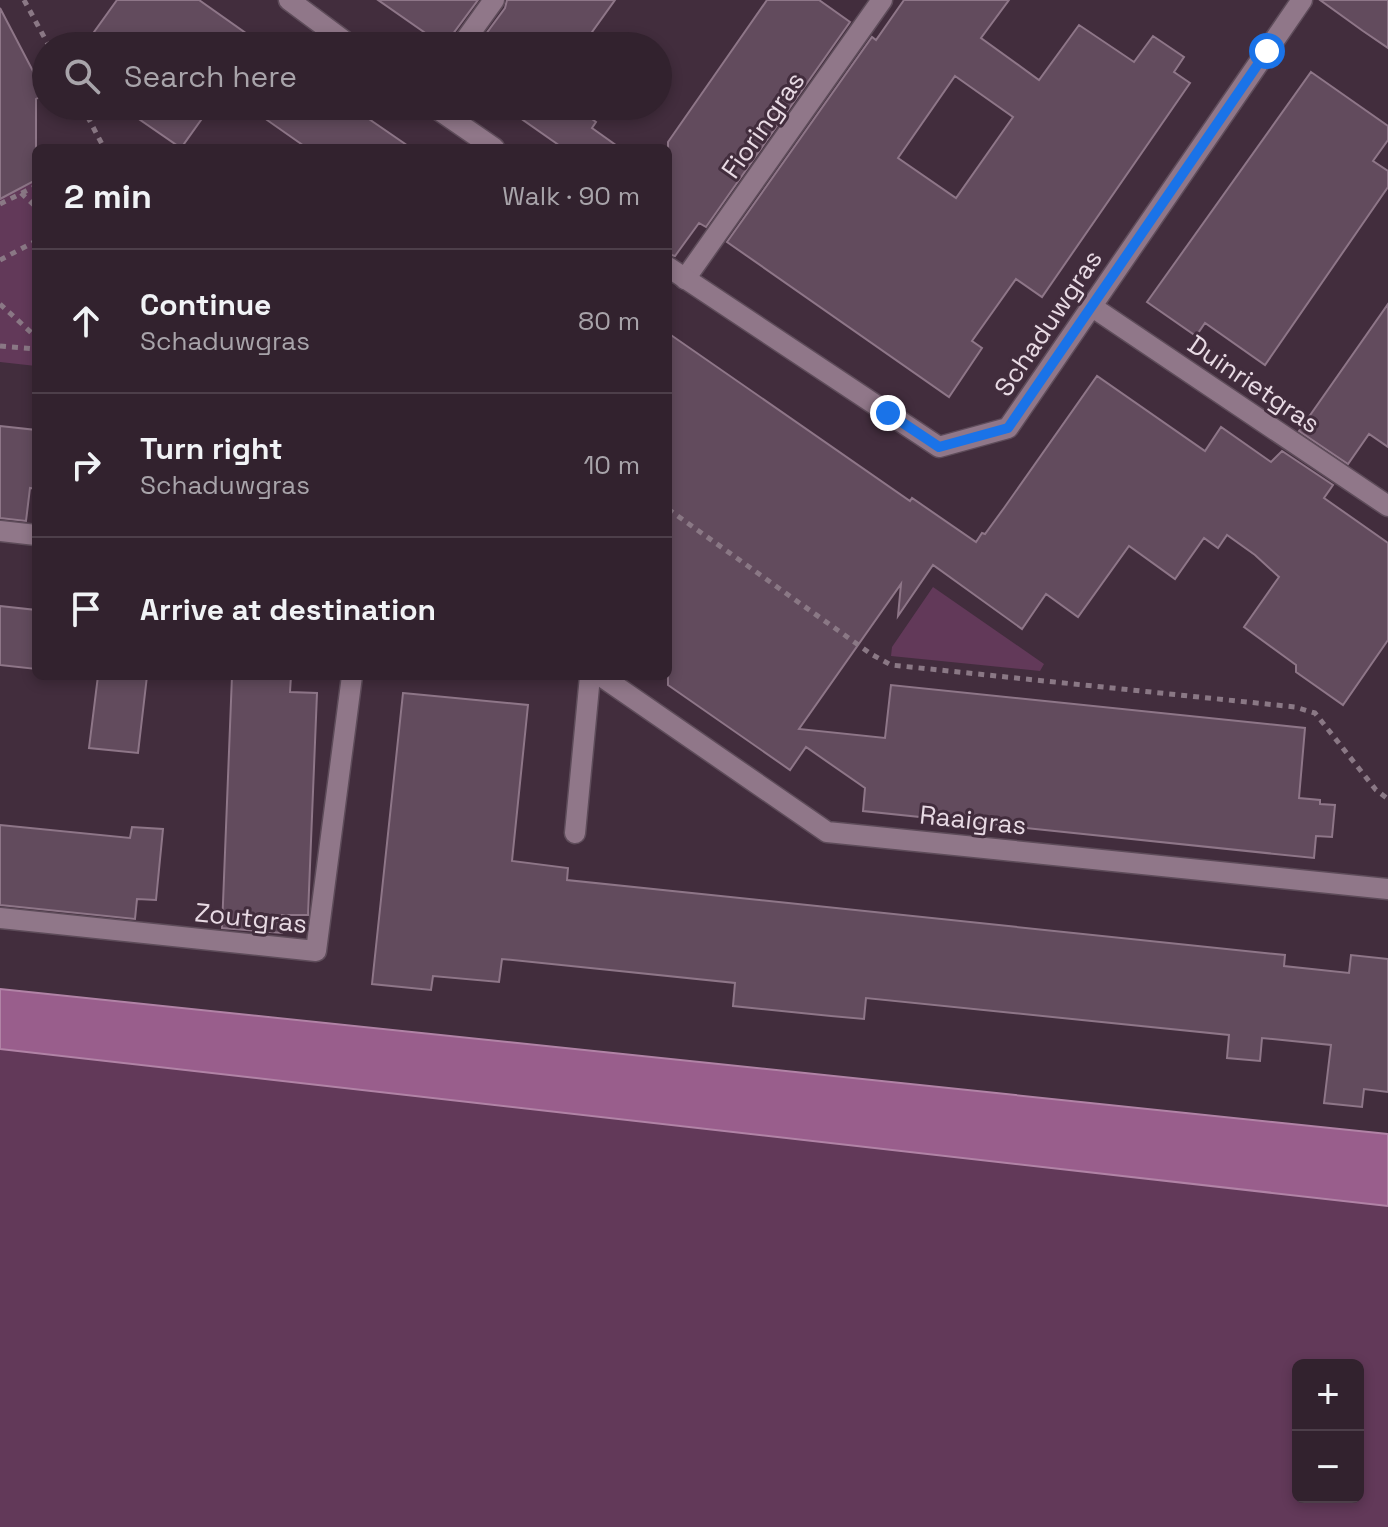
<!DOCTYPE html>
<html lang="en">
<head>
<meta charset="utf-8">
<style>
	:root { --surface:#32222e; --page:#3a2a36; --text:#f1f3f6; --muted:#a8a4aa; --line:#4d3f4a }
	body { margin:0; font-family:"Space Grotesk",sans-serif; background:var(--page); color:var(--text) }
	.controls { position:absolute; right:24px; bottom:24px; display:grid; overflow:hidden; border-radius:12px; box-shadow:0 4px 12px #0003 }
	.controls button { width:72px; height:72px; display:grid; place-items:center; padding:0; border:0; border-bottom:2px solid var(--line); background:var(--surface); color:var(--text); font:40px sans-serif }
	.stop { position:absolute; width:24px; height:24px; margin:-18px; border:6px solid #1a73e8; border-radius:50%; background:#fff }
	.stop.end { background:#1a73e8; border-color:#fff; box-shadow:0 2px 8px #0008 }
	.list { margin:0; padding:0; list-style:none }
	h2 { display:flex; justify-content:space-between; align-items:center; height:104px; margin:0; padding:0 32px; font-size:34px }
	h2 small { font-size:26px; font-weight:400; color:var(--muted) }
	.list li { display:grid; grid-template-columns:52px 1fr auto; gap:24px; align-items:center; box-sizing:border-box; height:144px; padding:0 32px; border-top:2px solid var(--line) }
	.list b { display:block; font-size:30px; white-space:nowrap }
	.list p { margin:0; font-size:26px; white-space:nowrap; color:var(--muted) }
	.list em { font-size:26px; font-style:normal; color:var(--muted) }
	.icon { flex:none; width:44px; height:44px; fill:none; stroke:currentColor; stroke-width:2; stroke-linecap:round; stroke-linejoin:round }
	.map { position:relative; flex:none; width:1388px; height:1527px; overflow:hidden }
	.search { position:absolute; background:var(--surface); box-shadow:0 4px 12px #0003; left:32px; top:32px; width:640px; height:88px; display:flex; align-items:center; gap:20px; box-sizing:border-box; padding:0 28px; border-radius:44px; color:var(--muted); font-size:30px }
	.panel { position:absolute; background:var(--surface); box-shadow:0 4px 12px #0003; left:32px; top:144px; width:640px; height:536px; border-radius:12px }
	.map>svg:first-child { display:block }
	.green { fill:#623959; fill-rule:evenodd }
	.water { fill:#995e8c; stroke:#b183a6; stroke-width:2 }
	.building { fill:#624b5d; stroke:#8e7688; stroke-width:2; fill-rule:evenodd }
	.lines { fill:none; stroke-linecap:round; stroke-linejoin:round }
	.service-casing { stroke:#5e4c5a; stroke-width:23 }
	.pedestrian-casing { stroke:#5e4c5a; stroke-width:23 }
	.minor-casing { stroke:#5e4c5a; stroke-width:23 }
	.tertiary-casing { stroke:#5e4c5a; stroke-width:23 }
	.path { stroke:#8a7885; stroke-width:5; stroke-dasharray:6 6; stroke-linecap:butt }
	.service { stroke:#907789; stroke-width:20 }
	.pedestrian { stroke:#907789; stroke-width:20 }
	.minor { stroke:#907789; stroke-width:20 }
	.tertiary { stroke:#907789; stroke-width:20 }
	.route { stroke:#1a73e8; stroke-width:10 }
	.labels { text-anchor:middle; stroke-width:6; stroke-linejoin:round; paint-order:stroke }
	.street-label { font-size:26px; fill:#e8dae4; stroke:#422d3d }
</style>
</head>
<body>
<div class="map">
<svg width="1388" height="1527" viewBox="0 0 1388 1527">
	<rect width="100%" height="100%" fill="#422d3d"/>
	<!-- green -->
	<path class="green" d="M 36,175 L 36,366 L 0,362 L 0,194 Z
		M 933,587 L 1044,664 L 1040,671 L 891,656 L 892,647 Z
		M 0,1049 L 1388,1206 L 1388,1527 L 0,1527 ZM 1298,1365 L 1358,1365 L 1358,1497 L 1298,1497 Z"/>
	<!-- water -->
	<path class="water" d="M 0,989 L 1388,1134 L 1388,1206 L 0,1049 Z"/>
	<!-- building -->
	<path class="building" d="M 117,0 L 199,0 L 264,46 L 84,46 Z
		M 378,0 L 478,0 L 450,38 L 448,46 L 444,46 Z
		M 507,0 L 615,0 L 582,46 L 477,46 L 505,8 Z
		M 767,0 L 819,0 L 850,22 L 706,227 L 699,223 L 675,256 L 668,254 L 668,142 Z
		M 904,0 L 1009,0 L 981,38 L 1039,80 L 1079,25 L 1134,62 L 1153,36 L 1184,57 L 1174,72 L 1190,83 L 1042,297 L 1016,279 L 972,341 L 982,348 L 949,397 L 727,242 L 872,37 L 876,40 ZM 955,76 L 1013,117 L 956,198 L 898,158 Z
		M 1320,0 L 1388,0 L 1388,48 L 1363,31 Z
		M 0,8 L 45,94 L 36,99 L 36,180 L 0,199 Z
		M 1311,72 L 1388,126 L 1388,140 L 1373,161 L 1388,171 L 1388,187 L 1265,365 L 1205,323 L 1196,336 L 1147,302 Z
		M 120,106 L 211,106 L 181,148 Z
		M 247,106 L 350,106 L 411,148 L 307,148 Z
		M 503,106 L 574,106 L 596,122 L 592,128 L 620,148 L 563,148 Z
		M 1388,304 L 1388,447 L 1369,434 L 1348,464 L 1299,431 Z
		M 668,333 L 910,501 L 912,498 L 976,542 L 982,533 L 985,534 L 1004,508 L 1097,376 L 1205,451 L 1221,427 L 1271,462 L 1282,451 L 1333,485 L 1324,498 L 1388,543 L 1388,640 L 1343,705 L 1296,672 L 1296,665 L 1244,627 L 1279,577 L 1255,555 L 1227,535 L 1218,548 L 1204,538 L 1175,579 L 1129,546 L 1078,617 L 1046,594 L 1022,629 L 933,565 L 898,616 L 901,584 L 799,729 L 885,738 L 891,685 L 1305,728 L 1299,798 L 1320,800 L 1320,804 L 1335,805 L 1332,837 L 1316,836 L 1314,858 L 863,811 L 865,788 L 806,747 L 790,770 L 668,685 Z
		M 0,426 L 36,430 L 36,489 L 30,488 L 26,521 L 0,518 Z
		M 0,606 L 36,610 L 36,669 L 0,665 Z
		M 98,676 L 147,676 L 138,753 L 89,748 Z
		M 232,676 L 291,676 L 290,692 L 317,693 L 308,915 L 282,915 L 282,933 L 222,928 Z
		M 403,693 L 528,705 L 512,861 L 568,868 L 567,880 L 1285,955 L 1284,966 L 1349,973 L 1351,955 L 1388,959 L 1388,1092 L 1364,1089 L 1362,1107 L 1324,1103 L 1331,1045 L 1262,1038 L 1260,1061 L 1227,1058 L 1229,1035 L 866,998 L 864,1019 L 831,1016 L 733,1006 L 735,983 L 502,959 L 499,982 L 433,976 L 431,990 L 372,984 Z
		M 0,825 L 130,838 L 132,827 L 163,829 L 156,900 L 137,899 L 135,919 L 0,905 Z"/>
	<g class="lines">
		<defs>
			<path id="service" d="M 575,833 L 590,676"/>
			<path id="pedestrian" d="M 685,279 L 882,0
				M 0,918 L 316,951 L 352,676"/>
			<path id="minor" d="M 461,46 L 494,0
				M 1091,306 L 1388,506
				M 0,531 L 36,535
				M 601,676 L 827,832 L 1388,889"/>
			<path id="tertiary" d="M 289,0 L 351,46
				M 433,106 L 494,148
				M 668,267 L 939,447 L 1008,428 L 1302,0"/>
		</defs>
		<!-- service casing -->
		<use href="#service" class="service-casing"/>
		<!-- pedestrian casing -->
		<use href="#pedestrian" class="pedestrian-casing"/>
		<!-- minor casing -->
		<use href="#minor" class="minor-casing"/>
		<!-- tertiary casing -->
		<use href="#tertiary" class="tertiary-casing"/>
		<!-- path -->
		<path class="path" d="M 24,0 L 49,46
			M 82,106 L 104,148
			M 21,193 L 36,207
			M 0,204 L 36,186
			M 0,260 L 36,241
			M 0,304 L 36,337
			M 0,346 L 36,349
			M 668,509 L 871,654 L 891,665 L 1295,707 L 1315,713 L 1376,790 L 1388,799"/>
		<!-- service -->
		<use href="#service" class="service"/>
		<!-- pedestrian -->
		<use href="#pedestrian" class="pedestrian"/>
		<!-- minor -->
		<use href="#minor" class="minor"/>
		<!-- tertiary -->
		<use href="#tertiary" class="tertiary"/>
	</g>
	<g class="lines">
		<!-- route -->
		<path class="route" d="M 888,413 L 939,447 L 1008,428 L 1267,51"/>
	</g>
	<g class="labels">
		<!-- street labels -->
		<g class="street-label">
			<text transform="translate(763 125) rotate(-55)" y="9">Fioringras</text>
			<text transform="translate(1048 323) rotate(-56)" y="9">Schaduwgras</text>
			<text transform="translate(1254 384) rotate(34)" y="9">Duinrietgras</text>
			<text transform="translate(973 820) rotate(6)" y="9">Raaigras</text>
			<text transform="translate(251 918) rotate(6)" y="9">Zoutgras</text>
		</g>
	</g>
</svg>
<div class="controls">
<button>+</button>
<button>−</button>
</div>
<div class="stop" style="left:1267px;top:51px"></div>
<div class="stop end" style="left:888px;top:413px"></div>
<div class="search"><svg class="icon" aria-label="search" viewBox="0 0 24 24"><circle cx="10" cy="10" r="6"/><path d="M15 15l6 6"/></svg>Search here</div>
<section class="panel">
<h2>2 min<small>Walk · 90 m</small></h2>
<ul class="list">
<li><svg class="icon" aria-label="ahead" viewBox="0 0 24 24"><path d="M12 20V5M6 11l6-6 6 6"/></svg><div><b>Continue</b><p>Schaduwgras</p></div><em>80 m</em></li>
<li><svg class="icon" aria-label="right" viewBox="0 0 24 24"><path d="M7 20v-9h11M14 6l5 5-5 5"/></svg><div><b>Turn right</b><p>Schaduwgras</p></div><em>10 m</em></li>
<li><svg class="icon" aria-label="arrive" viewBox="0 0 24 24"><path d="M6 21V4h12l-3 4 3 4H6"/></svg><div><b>Arrive at destination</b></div></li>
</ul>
</section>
</div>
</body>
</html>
